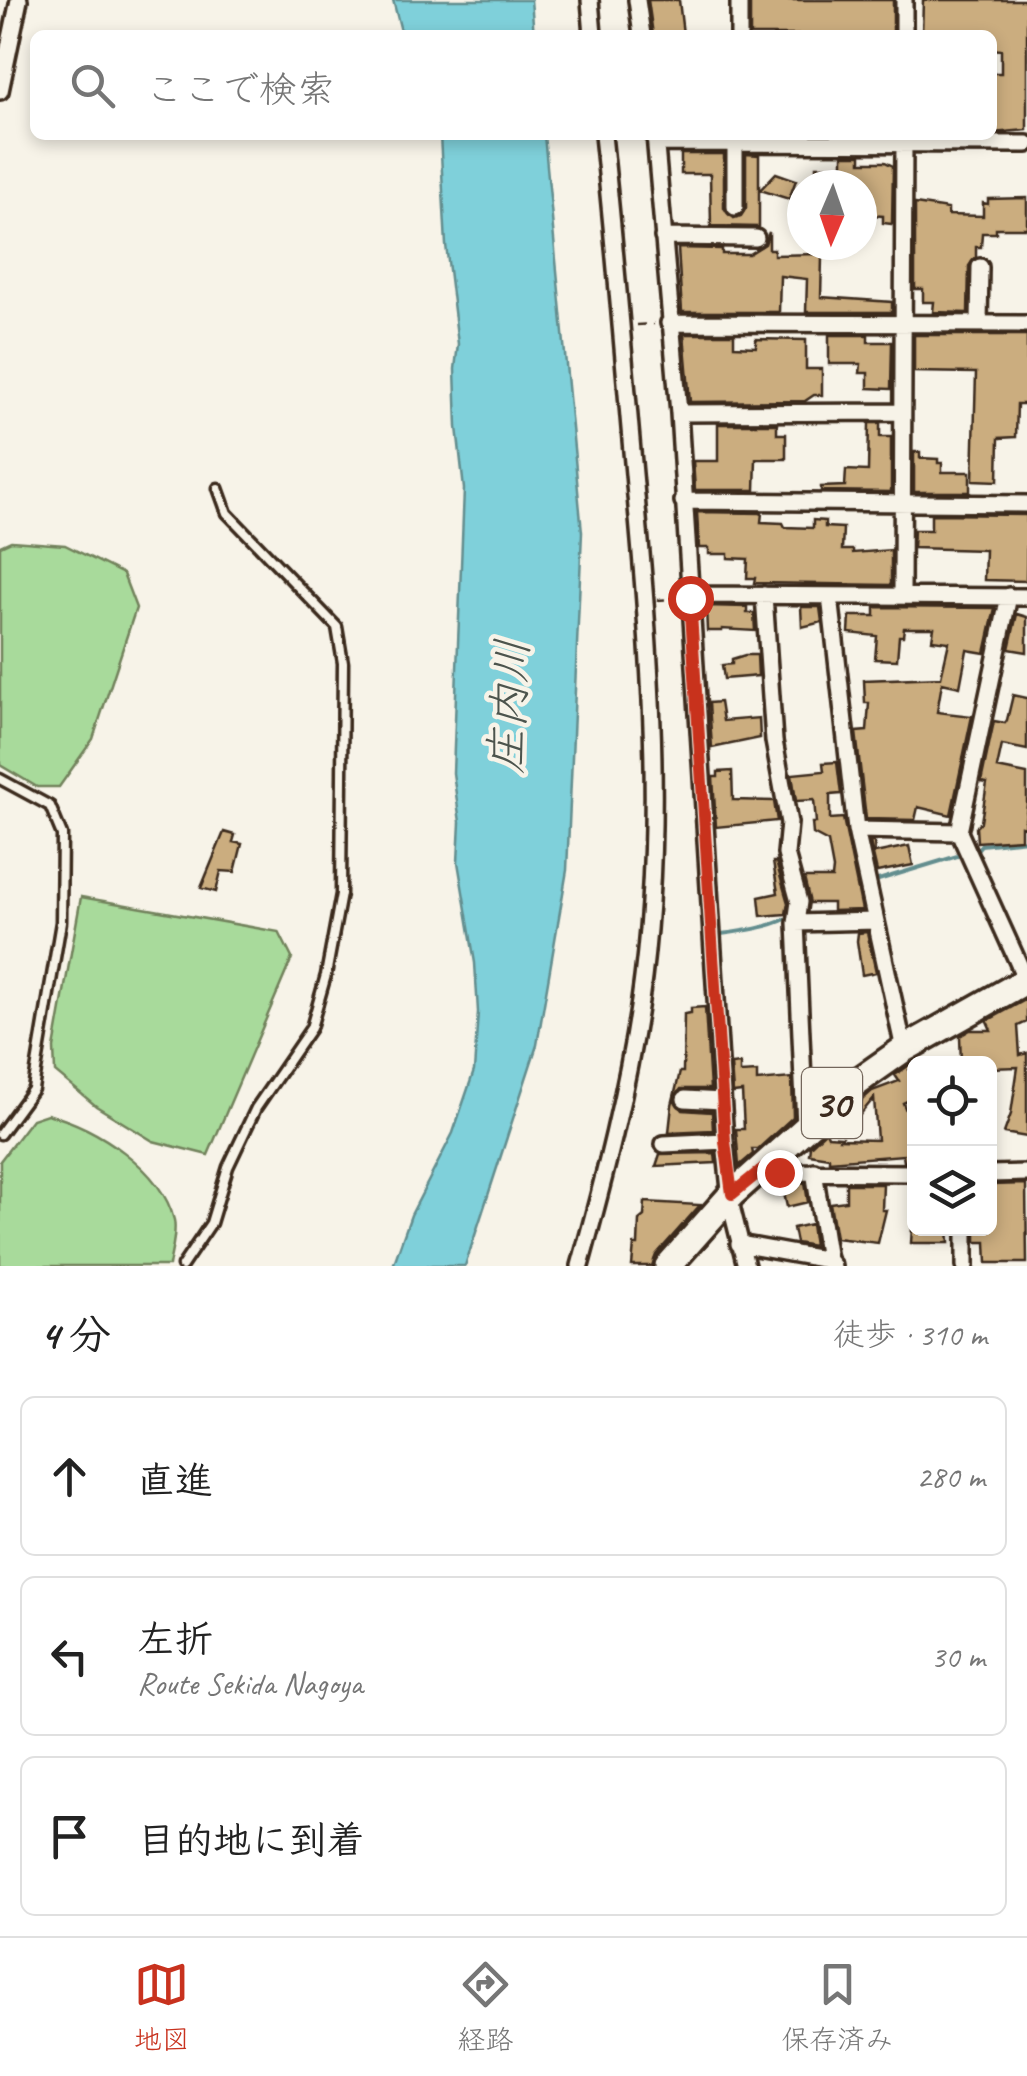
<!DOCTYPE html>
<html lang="ja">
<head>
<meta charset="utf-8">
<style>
	:root { --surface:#fff; --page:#f2f2f2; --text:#222; --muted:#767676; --line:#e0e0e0; --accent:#c8321e }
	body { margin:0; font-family:Caveat,"Klee One",sans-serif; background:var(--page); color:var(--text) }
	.controls { position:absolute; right:30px; bottom:30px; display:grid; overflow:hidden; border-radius:15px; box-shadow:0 5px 15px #0003 }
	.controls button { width:90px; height:90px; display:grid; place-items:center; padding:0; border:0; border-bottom:2px solid var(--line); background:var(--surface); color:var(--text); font:50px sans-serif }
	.compass { position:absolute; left:787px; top:170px; width:90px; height:90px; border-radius:50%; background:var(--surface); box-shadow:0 5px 15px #0003; rotate:182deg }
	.stop { position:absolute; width:30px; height:30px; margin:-22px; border:8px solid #c8321e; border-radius:50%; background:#fff }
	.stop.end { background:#c8321e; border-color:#fff; box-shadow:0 2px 10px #0008 }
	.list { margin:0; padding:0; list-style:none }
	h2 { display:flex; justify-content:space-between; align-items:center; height:130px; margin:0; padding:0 40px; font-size:42px }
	h2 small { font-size:32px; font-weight:400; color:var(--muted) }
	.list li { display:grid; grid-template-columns:65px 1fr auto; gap:30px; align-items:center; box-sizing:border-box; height:160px; margin:0 20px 20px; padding:0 20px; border:2px solid var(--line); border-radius:15px }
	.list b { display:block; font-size:38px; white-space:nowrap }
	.list p { margin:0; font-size:32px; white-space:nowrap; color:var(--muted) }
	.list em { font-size:32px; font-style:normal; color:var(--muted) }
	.icon { flex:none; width:55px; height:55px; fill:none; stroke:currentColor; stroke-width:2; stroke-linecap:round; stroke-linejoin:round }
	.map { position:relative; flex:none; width:1027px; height:1266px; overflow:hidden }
	.search { position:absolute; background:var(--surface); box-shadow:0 5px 15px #0003; left:30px; right:30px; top:30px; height:110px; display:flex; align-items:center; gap:25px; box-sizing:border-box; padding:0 35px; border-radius:15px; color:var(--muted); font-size:38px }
	.sheet { height:670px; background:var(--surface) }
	nav { display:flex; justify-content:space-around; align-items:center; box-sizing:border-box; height:140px; border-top:2px solid var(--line); background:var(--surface); font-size:28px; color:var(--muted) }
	nav a { display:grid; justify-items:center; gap:5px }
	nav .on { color:var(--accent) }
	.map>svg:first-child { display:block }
	.green { fill:#a8da9b; stroke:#72825c; stroke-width:2.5 }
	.water { fill:#7fd0da; stroke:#648e8f; stroke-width:2.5 }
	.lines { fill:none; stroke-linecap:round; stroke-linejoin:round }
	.stream { stroke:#648e8f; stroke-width:4 }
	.building { fill:#cbad7f; stroke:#3b2a1e; stroke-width:2.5 }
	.service-casing { stroke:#3b2a1e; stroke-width:15 }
	.minor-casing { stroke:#3b2a1e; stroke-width:22 }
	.primary-casing { stroke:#3b2a1e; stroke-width:32 }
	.path { stroke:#3b2a1e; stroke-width:2.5; stroke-dasharray:8 8; stroke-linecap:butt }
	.service { stroke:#f7f3e8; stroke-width:8 }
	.minor { stroke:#f7f3e8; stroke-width:15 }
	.primary { stroke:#f7f3e8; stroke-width:25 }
	.route { stroke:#c8321e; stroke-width:12 }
	.labels { text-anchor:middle; stroke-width:9; stroke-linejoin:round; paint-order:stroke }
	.shield { fill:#f7f3e8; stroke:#73665b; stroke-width:2.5 }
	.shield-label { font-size:40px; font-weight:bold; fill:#3b2a1e }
	.water-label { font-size:45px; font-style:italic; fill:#4c544d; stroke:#f7f3e8 }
</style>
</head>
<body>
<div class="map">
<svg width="1027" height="1266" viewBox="0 0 1027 1266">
	<rect width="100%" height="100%" fill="#f7f3e8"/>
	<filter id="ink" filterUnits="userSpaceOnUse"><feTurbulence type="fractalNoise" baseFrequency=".01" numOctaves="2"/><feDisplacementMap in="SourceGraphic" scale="20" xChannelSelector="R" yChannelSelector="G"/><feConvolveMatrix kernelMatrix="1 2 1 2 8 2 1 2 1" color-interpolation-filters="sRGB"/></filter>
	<g filter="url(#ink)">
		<!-- green -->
		<path class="green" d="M 11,541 L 65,545 L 123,574 L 136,608 L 93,739 L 59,787 L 37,787 L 0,765 L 0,546 Z
			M 81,897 L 279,932 L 292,958 L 208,1155 L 153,1141 L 96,1106 L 55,1072 L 54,1048 Z
			M 47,1114 C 96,1127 161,1168 174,1220 C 177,1233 171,1252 169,1266 L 0,1266 L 0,1161 L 32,1119 Z"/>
		<!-- water -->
		<path class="water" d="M 393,0 L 531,0 L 534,35 L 402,35 Z
			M 440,135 L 544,135 L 582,532 L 567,870 L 537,1045 L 465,1266 L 393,1266 L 411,1215 L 453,1133 L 474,1071 L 478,1012 L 475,963 L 458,862 L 460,822 L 453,773 L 464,489 L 457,427 L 455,369 L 458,344 L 446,245 Z"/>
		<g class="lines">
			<!-- stream -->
			<path class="stream" d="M 976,851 L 981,845 L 1027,840
				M 875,881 L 964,854
				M 721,934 C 745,931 767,928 788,918
				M 804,1165 L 874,1165"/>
		</g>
		<!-- building -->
		<path class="building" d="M 648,0 L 679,0 L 683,34 L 653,35 Z
			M 750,0 L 893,0 L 893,35 L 750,35 Z
			M 923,0 L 1027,0 L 1027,130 L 992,133 L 992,73 L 1001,73 L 1001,50 L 992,49 L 992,35 L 922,35 Z
			M 681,154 L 724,154 L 724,208 L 734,218 L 741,216 L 746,208 L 746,154 L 759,155 L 759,227 L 711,226 L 710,174 L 681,174 Z
			M 843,155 L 861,155 L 861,162 L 885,162 L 893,166 L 892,224 L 883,223 L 883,216 L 869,215 L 870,186 L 816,185 L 816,166 L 843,166 Z
			M 776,173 L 796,180 L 789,199 L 760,190 Z
			M 1027,198 L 1027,228 L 996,228 L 996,233 L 982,233 L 981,247 L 976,247 L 976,257 L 969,266 L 968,313 L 933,312 L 934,302 L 923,302 L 923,289 L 915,289 L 915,204 L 948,209 L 948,215 L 983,216 L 983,203 L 988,204 L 988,199 Z
			M 769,232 L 769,249 L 774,249 L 774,255 L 819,254 L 822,257 L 821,297 L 892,302 L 892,312 L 806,312 L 807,279 L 780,276 L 779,312 L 682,312 L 678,248 L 722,249 L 722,254 L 749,254 L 765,244 Z
			M 684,334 L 734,334 L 734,346 L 756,347 L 756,339 L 806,340 L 806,369 L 822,369 L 822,395 L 814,395 L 805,401 L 690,402 Z
			M 829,335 L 868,335 L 868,342 L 892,342 L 891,389 L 868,388 L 868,373 L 860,373 L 861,364 L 829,364 Z
			M 914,335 L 1027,335 L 1027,404 L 1017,404 L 1016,437 L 999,438 L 998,481 L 973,480 L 976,373 L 914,372 Z
			M 869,423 L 880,423 L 880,437 L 891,437 L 891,492 L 821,491 L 821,487 L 845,486 L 846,470 L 868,471 Z
			M 718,424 L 777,424 L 777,434 L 786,434 L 786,459 L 756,459 L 755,490 L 695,490 L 693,461 L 718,461 Z
			M 914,452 L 920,452 L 920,458 L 938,459 L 938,463 L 942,463 L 942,472 L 970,472 L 970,492 L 914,492 Z
			M 697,512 L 762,513 L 761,522 L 783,523 L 785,527 L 813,528 L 813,520 L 825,521 L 825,527 L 843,528 L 842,550 L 853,550 L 853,553 L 891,550 L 891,585 L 754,583 L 755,578 L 747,578 L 748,559 L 728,558 L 728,554 L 709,554 L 709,548 L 699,548 Z
			M 931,514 L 1027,515 L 1026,581 L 984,580 L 985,550 L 913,548 L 914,530 L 931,530 Z
			M 706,606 L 747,607 L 747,613 L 754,613 L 755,631 L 722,629 L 722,631 L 707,631 Z
			M 801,607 L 820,607 L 822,622 L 802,627 Z
			M 875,607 L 995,608 L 985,653 L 967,650 L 960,687 L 942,683 L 937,712 L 972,716 L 951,815 L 918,807 L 915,820 L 866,819 L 856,732 L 867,731 L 869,703 L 865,703 L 864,680 L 941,677 L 949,642 L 932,640 L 934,628 L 904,628 L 903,636 L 899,636 L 897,660 L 875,659 L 877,636 L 849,633 L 850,616 L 875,616 Z
			M 1017,614 L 1027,617 L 1027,652 L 1009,649 Z
			M 745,655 L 757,655 L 758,676 L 724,679 L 722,665 L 732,664 L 732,659 Z
			M 1013,695 L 1027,698 L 1027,750 L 1002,745 L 997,768 L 1027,774 L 1027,805 L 1024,827 L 1021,826 L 1021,839 L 977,842 L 976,827 L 981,822 L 987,783 L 981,782 L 994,721 L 1005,723 L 1007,720 Z
			M 720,702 L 723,721 L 759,718 L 760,738 L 712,748 L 709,703 Z
			M 837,762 L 841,794 L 830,795 L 830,819 L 843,818 L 862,910 L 833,911 L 833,903 L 810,903 L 804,878 L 832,878 L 833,869 L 828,842 L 813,834 L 812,823 L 816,823 L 814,800 L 796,801 L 792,774 L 824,771 L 823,763 Z
			M 732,771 L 733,800 L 774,801 L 777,821 L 716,827 L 713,777 L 718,777 L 718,772 Z
			M 224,832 L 235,835 L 233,842 L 242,844 L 235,872 L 221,871 L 216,892 L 201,888 Z
			M 870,842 L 874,842 L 875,853 L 909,846 L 913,865 L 877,872 Z
			M 773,862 L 776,862 L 788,903 L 786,914 L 761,916 L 759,897 L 778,893 Z
			M 867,932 L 876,972 L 862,975 L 857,941 L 858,933 Z
			M 1027,999 L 1027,1022 L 1018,1026 L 1020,1055 L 1027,1053 L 1027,1137 L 1004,1133 L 1011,1114 L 1018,1067 L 990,1068 L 990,1064 L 961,1064 L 960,1036 L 970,1030 L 991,1030 L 987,1021 Z
			M 705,1007 L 710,1089 L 681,1089 L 674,1099 L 683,1110 L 712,1112 L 713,1130 L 669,1132 L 672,1105 L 680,1072 L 683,1072 L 684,1014 L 691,1013 L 691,1008 Z
			M 914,1062 L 914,1067 L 909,1070 L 914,1083 L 914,1098 L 903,1103 L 910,1120 L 914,1119 L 914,1161 L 904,1162 L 903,1155 L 829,1161 L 829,1157 L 809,1154 L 810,1146 L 826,1131 L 828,1136 L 842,1137 L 840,1139 L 877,1140 L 874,1098 L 854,1122 L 845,1115 L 872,1091 L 899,1081 L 895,1075 Z
			M 740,1064 L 740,1073 L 757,1072 L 757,1081 L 792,1078 L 793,1117 L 758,1149 L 752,1149 L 753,1154 L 739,1166 L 736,1129 L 744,1129 L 742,1092 L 733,1093 L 731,1065 Z
			M 715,1153 L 716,1163 L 656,1166 L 660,1154 Z
			M 805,1183 L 808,1202 L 787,1207 L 782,1184 Z
			M 846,1184 L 883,1184 L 882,1210 L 886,1210 L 878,1243 L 836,1238 L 830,1203 L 846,1201 Z
			M 1026,1184 L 1027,1263 L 987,1263 L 986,1242 L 976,1242 L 976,1228 L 991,1228 L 990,1185 Z
			M 645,1202 L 700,1205 L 656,1255 L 652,1266 L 632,1266 L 634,1245 L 638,1245 L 639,1220 L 644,1216 Z
			M 811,1224 L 814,1246 L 796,1243 L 793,1228 Z
			M 912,1228 L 948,1228 L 949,1243 L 911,1243 Z"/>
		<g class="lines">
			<defs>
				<path id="service" d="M 0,779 L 50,806 L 62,835 L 61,922 L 33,1089 L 0,1134
					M 182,1266 L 211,1223 L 228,1167 L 256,1108 L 311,1028 L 326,975 L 341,894 L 343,663 L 337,627 L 227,513 L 218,488"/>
				<path id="minor" d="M 590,0 L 593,35
					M 637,0 L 642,35
					M 739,0 L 739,35
					M 904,35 L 904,0
					M 0,91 L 19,0
					M 655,135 L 679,413 L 725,1141 L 732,1210 L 746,1266
					M 656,143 L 1027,144
					M 735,207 L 735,144
					M 663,237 L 756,238
					M 669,323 L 1027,324
					M 979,323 L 980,267
					M 679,413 L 902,412
					M 683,501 L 1027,504
					M 690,595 L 1027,597
					M 764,595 L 774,741 L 789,823 L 786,854 L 799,902 L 796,923 L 805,1126
					M 830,596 L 856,830 L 904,1049
					M 902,596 L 904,135
					M 1009,596 L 959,832 L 1026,980
					M 856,830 L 959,832
					M 796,923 L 876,921
					M 685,1099 L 722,1101
					M 664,1144 L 725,1141
					M 764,1168 L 779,1172 L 914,1173
					M 814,1171 L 828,1260 L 833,1266
					M 990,1174 L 1027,1173
					M 739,1244 L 828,1260
					M 580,1266 C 604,1179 627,1090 640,1001 C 665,825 650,649 634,474 C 624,361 615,248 603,135
					M 965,1266 L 965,1228"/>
				<path id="primary" d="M 668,1266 L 732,1194 L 857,1082 L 904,1049 L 1027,980"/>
			</defs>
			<!-- service casing -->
			<use href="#service" class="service-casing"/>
			<!-- minor casing -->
			<use href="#minor" class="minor-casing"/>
			<!-- primary casing -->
			<use href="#primary" class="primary-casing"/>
			<!-- path -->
			<path class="path" d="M 637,325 L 654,324
				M 657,600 L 674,599"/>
			<!-- service -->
			<use href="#service" class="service"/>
			<!-- minor -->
			<use href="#minor" class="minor"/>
			<!-- primary -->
			<use href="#primary" class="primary"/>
		</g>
	</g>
	<g class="lines" filter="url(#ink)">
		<!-- route -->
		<path class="route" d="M 690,598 L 725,1141 L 732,1194 L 764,1168 L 779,1172"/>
	</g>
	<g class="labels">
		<!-- shield labels -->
		<rect class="shield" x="802" y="1068" width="60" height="70" rx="8"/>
		<g class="shield-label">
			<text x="832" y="1117">30</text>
		</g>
		<!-- water labels -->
		<g class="water-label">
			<text transform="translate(508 706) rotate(-87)" y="16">庄内川</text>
		</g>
	</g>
</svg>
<div class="controls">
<button><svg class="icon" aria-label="locate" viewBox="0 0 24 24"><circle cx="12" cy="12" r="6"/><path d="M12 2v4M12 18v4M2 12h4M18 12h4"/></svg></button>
<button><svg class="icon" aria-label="layers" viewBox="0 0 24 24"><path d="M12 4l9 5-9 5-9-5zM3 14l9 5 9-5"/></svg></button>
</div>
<svg class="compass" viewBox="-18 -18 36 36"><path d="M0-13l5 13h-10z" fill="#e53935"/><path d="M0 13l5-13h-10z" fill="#767676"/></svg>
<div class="stop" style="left:690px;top:598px"></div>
<div class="stop end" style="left:779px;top:1172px"></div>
<div class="search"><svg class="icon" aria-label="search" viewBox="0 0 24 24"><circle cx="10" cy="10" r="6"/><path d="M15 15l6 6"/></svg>ここで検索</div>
</div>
<section class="sheet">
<h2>4 分<small>徒歩 · 310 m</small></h2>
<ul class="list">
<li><svg class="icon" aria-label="ahead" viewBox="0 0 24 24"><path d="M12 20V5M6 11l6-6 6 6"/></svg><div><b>直進</b></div><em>280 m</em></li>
<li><svg class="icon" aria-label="left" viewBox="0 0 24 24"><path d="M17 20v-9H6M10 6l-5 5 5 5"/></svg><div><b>左折</b><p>Route Sekida Nagoya</p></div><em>30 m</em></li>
<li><svg class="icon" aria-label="arrive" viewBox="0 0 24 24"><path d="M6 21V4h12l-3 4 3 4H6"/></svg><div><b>目的地に到着</b></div></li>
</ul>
</section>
<nav>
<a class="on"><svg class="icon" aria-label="map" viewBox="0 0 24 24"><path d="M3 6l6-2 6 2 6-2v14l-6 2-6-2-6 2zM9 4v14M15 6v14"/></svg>地図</a>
<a><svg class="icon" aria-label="directions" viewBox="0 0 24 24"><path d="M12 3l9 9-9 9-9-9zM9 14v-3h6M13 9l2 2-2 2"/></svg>経路</a>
<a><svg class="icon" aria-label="saved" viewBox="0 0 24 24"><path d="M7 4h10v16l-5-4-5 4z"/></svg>保存済み</a>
</nav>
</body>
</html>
